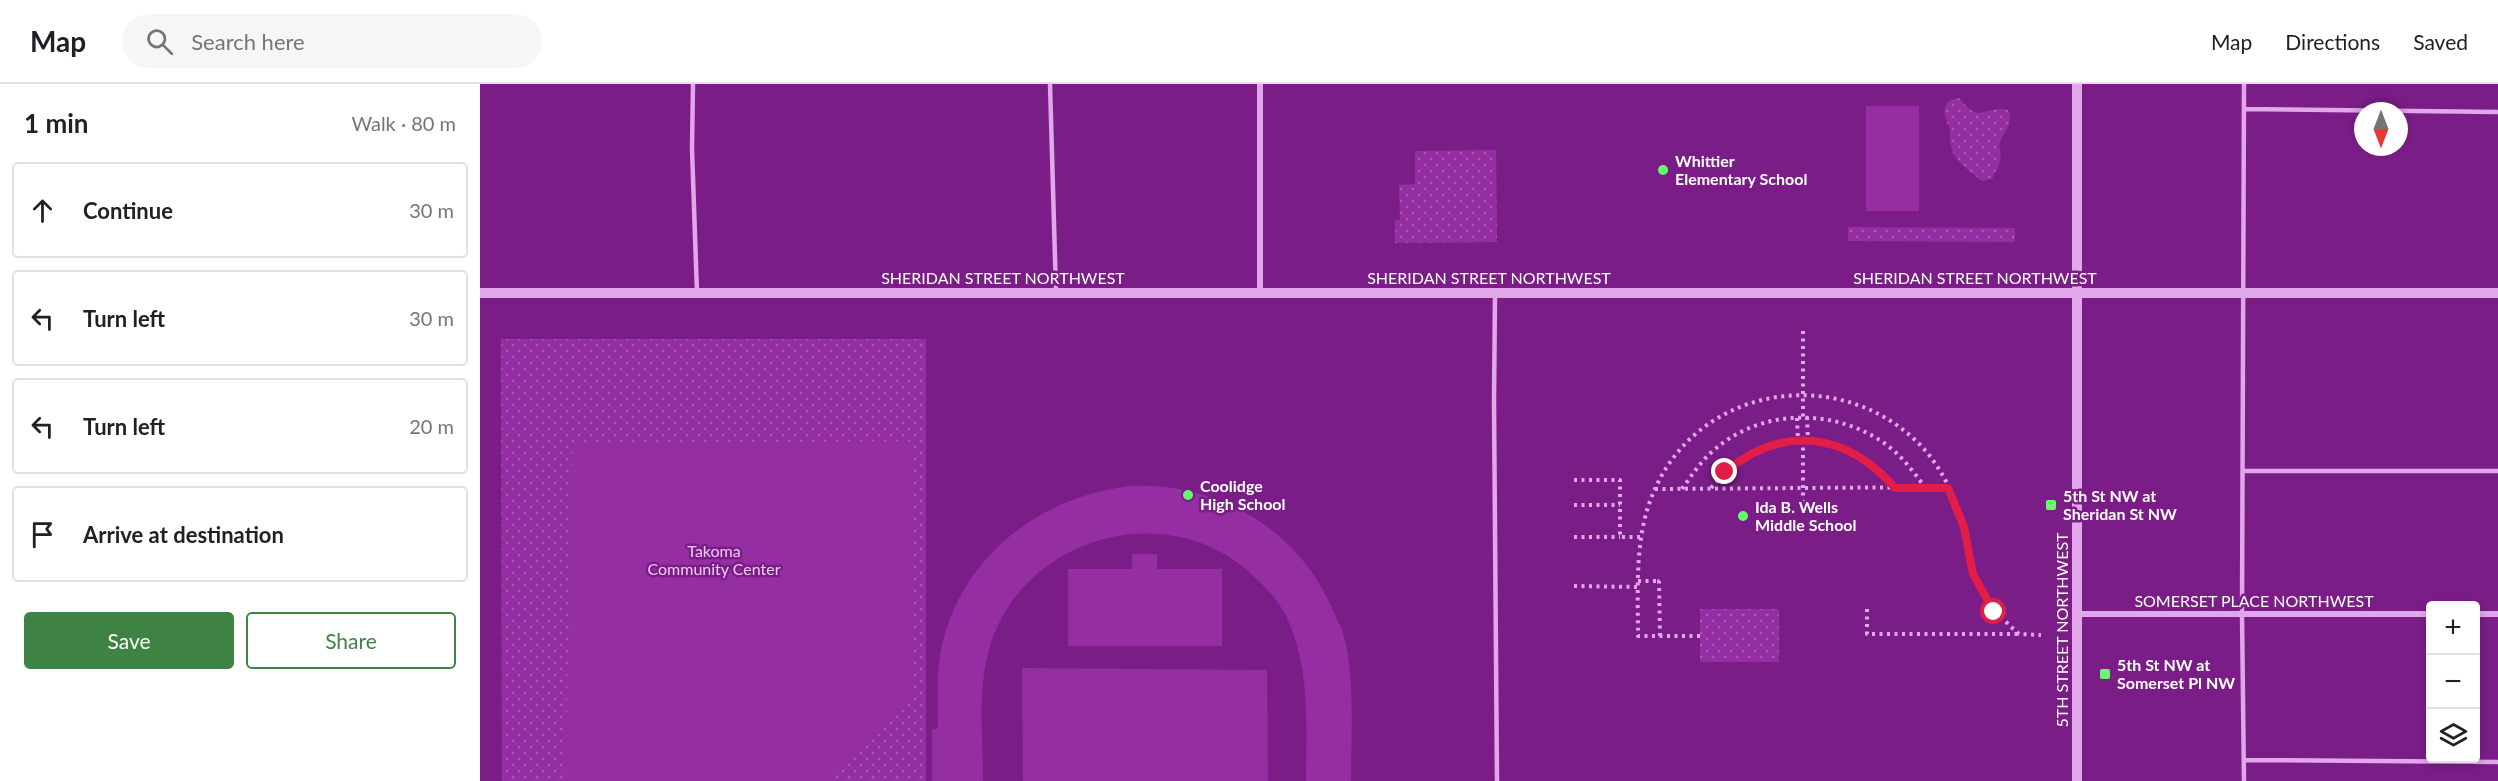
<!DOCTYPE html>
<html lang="en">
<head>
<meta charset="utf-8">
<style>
	:root { --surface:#fff; --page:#f6f6f6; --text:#202124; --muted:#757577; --line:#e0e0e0; --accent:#3f8344 }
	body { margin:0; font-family:Lato,sans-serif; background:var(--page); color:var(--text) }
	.controls { position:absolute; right:18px; bottom:18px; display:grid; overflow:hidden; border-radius:6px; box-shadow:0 3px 9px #0003 }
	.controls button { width:54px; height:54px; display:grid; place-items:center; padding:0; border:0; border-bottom:2px solid var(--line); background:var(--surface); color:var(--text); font:30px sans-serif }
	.compass { position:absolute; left:1874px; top:18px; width:54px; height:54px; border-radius:50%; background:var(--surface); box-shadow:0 3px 9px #0003; rotate:180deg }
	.stop { position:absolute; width:18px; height:18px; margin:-14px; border:4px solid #e11d48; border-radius:50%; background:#fff }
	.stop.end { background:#e11d48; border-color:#fff; box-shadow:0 2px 6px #0008 }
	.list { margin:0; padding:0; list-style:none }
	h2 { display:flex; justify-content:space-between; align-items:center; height:78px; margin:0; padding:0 24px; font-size:26px }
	h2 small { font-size:20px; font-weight:400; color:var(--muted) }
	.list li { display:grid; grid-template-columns:39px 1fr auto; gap:18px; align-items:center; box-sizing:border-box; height:96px; margin:0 12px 12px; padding:0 12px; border:2px solid var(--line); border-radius:6px }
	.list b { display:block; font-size:22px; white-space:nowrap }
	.list em { font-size:20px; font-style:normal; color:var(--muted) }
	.actions { display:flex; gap:12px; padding:18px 24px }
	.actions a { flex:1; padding:14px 0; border:2px solid var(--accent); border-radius:6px; text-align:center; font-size:21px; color:var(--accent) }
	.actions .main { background:var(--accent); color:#fff }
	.icon { flex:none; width:33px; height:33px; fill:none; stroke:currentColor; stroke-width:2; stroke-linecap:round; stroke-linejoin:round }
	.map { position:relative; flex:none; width:2018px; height:697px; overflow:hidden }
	header { display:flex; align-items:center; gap:36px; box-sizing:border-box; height:84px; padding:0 30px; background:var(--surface); border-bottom:2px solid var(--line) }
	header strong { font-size:28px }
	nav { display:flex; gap:33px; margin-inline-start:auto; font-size:21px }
	.search { width:420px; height:54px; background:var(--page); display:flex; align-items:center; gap:15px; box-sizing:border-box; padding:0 21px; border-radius:33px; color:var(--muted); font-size:22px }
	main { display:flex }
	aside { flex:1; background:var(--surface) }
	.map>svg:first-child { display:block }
	.green { fill:url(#green-dots) }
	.pitch { fill:#952ea3 }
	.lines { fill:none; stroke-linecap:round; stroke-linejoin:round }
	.path { stroke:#e2a6eb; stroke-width:4; stroke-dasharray:3 4.5; stroke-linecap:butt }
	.service { stroke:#e2a6eb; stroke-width:4.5 }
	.minor { stroke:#e2a6eb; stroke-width:6 }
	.tertiary { stroke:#e2a6eb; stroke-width:10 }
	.route { stroke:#e11d48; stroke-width:8 }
	.poi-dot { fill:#65fa6b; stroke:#7b1d87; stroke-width:2 }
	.labels { text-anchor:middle; stroke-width:5; stroke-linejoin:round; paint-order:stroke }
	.poi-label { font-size:16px; font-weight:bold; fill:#fff; stroke:#7b1d87; text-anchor:start }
	.street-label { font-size:16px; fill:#fff; stroke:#7b1d87 }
	.park-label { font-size:16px; fill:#f2cbf8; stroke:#7b1d87 }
</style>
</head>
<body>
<header>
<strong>Map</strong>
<div class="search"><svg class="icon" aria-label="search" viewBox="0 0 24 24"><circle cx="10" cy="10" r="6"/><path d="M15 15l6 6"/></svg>Search here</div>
<nav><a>Map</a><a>Directions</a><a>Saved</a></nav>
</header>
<main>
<aside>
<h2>1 min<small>Walk · 80 m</small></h2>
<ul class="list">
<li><svg class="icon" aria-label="ahead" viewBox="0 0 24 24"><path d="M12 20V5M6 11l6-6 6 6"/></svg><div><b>Continue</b></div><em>30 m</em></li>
<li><svg class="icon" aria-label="left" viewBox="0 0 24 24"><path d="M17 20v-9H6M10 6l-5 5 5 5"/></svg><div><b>Turn left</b></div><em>30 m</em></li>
<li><svg class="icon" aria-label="left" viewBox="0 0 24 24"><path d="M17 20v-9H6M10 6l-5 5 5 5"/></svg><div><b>Turn left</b></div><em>20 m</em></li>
<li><svg class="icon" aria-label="arrive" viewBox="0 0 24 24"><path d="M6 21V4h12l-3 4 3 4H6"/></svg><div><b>Arrive at destination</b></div></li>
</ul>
<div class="actions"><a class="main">Save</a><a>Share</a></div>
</aside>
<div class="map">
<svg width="2018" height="697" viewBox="0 0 2018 697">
	<defs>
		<pattern id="green-dots" width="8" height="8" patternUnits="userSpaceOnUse" patternTransform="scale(1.5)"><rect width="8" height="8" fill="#952ea3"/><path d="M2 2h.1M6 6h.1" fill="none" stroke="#aa58b5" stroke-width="1.8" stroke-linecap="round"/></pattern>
	</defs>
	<rect width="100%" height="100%" fill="#7b1d87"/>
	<!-- green -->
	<path class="green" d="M 1479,14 C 1483,18 1488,25 1494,28 C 1500,32 1514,22 1528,26 L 1530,31 L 1529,41 L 1519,59 L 1521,76 L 1512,95 L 1502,97 C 1490,87 1474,77 1471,62 C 1469,56 1471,48 1469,43 C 1465,33 1461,26 1469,17 Z
		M 1016,66 L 1017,158 L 915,159 L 915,136 L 920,136 L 919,101 L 935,100 L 935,67 Z
		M 1368,143 L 1535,144 L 1535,158 L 1368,157 Z
		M 21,255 L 446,255 L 446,697 L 22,697 Z
		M 1220,525 L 1299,525 L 1299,578 L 1220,578 Z"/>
	<!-- pitch -->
	<path class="pitch" d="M 1386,22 L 1439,22 L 1439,127 L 1386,127 Z
		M 432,357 L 433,606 L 343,697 L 85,697 L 93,360 Z
		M 650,402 C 735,398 816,443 851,522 C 856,533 862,544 865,556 C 875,602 871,651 871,697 L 826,697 C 826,641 831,584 806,532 C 797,514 783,500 768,487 C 683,413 543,454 510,562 C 497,605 503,652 503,697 L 452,697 L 452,646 L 458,644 C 458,618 456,591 461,566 C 480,473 559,413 650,402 Z
		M 652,470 L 677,470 L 677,485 L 742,485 L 742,562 L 588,562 L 588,485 L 652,485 Z
		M 542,584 L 787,586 L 788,697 L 543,697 Z"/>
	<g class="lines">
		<!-- path -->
		<path class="path" d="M 1323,247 L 1323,334
			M 1327,333 L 1328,356
			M 1317,334 L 1318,356
			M 1323,356 L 1323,421
			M 1094,396 L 1140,396 L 1140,453 L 1162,453
			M 1231,404 C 1286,340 1359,340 1414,403
			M 1175,405 L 1468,403
			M 1202,405 C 1212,391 1221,377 1234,366 C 1283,323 1358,324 1408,362 C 1423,373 1434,389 1445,403
			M 1094,421 L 1140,421
			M 1094,453 L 1140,453
			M 1158,497 L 1179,497
			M 1094,502 L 1158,503
			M 1387,525 L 1387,550 L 1538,550
			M 1180,552 L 1179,497 L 1183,497
			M 1220,552 L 1158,552 C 1158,504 1154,450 1175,405 C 1220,303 1354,281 1434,355 C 1459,377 1476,413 1484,445 C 1488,459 1488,475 1493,489 C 1501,514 1520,533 1539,550 L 1561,551"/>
		<!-- service -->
		<path class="service" d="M 213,0 L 212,65 L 217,209
			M 570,0 L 576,209
			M 1764,0 L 1762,530 L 1764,697
			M 1764,25 L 2018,28
			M 1015,211 L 1014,318 L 1017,697
			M 1764,387 L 2018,387
			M 1764,676 L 2018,678"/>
		<!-- minor -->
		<path class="minor" d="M 780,0 L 780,209
			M 1597,530 L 1950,530
			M 1996,530 L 2018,530"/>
		<!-- tertiary -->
		<path class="tertiary" d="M 0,209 L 2018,209
			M 1597,697 L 1597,0"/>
	</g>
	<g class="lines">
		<!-- route -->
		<path class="route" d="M 1245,388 C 1303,340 1366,348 1415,404 L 1468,404 L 1484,443 L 1493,490 L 1514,528"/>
	</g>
	<!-- markers -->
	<g class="poi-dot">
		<circle cx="1183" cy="86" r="6"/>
		<circle cx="708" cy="411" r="6"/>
		<rect x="1565" y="415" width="12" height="12" rx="3"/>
		<circle cx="1263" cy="432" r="6"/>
		<rect x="1619" y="584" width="12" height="12" rx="3"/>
	</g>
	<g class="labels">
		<!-- poi labels -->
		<g class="poi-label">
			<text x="1195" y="83">Whittier<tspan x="1195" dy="18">Elementary School</tspan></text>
			<text x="720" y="408">Coolidge<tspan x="720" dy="18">High School</tspan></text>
			<text x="1583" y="418">5th St NW at<tspan x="1583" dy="18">Sheridan St NW</tspan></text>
			<text x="1275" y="429">Ida B. Wells<tspan x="1275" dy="18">Middle School</tspan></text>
			<text x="1637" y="587">5th St NW at<tspan x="1637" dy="18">Somerset Pl NW</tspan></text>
		</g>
		<!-- street labels -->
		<g class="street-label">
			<text x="523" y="200">SHERIDAN STREET NORTHWEST</text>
			<text x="1009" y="200">SHERIDAN STREET NORTHWEST</text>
			<text x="1495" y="200">SHERIDAN STREET NORTHWEST</text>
			<text x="1774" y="523">SOMERSET PLACE NORTHWEST</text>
			<text transform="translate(1582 546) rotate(-90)" y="6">5TH STREET NORTHWEST</text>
		</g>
		<!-- park labels -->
		<g class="park-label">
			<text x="234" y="473">Takoma<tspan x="234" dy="18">Community Center</tspan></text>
		</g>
	</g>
</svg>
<div class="controls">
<button>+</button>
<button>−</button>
<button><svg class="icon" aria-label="layers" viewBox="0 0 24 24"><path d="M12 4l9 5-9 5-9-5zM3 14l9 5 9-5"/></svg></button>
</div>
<svg class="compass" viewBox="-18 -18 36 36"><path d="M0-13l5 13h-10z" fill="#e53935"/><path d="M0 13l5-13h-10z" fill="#757577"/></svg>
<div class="stop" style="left:1514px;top:528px"></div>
<div class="stop end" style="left:1245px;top:388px"></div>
</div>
</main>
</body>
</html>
